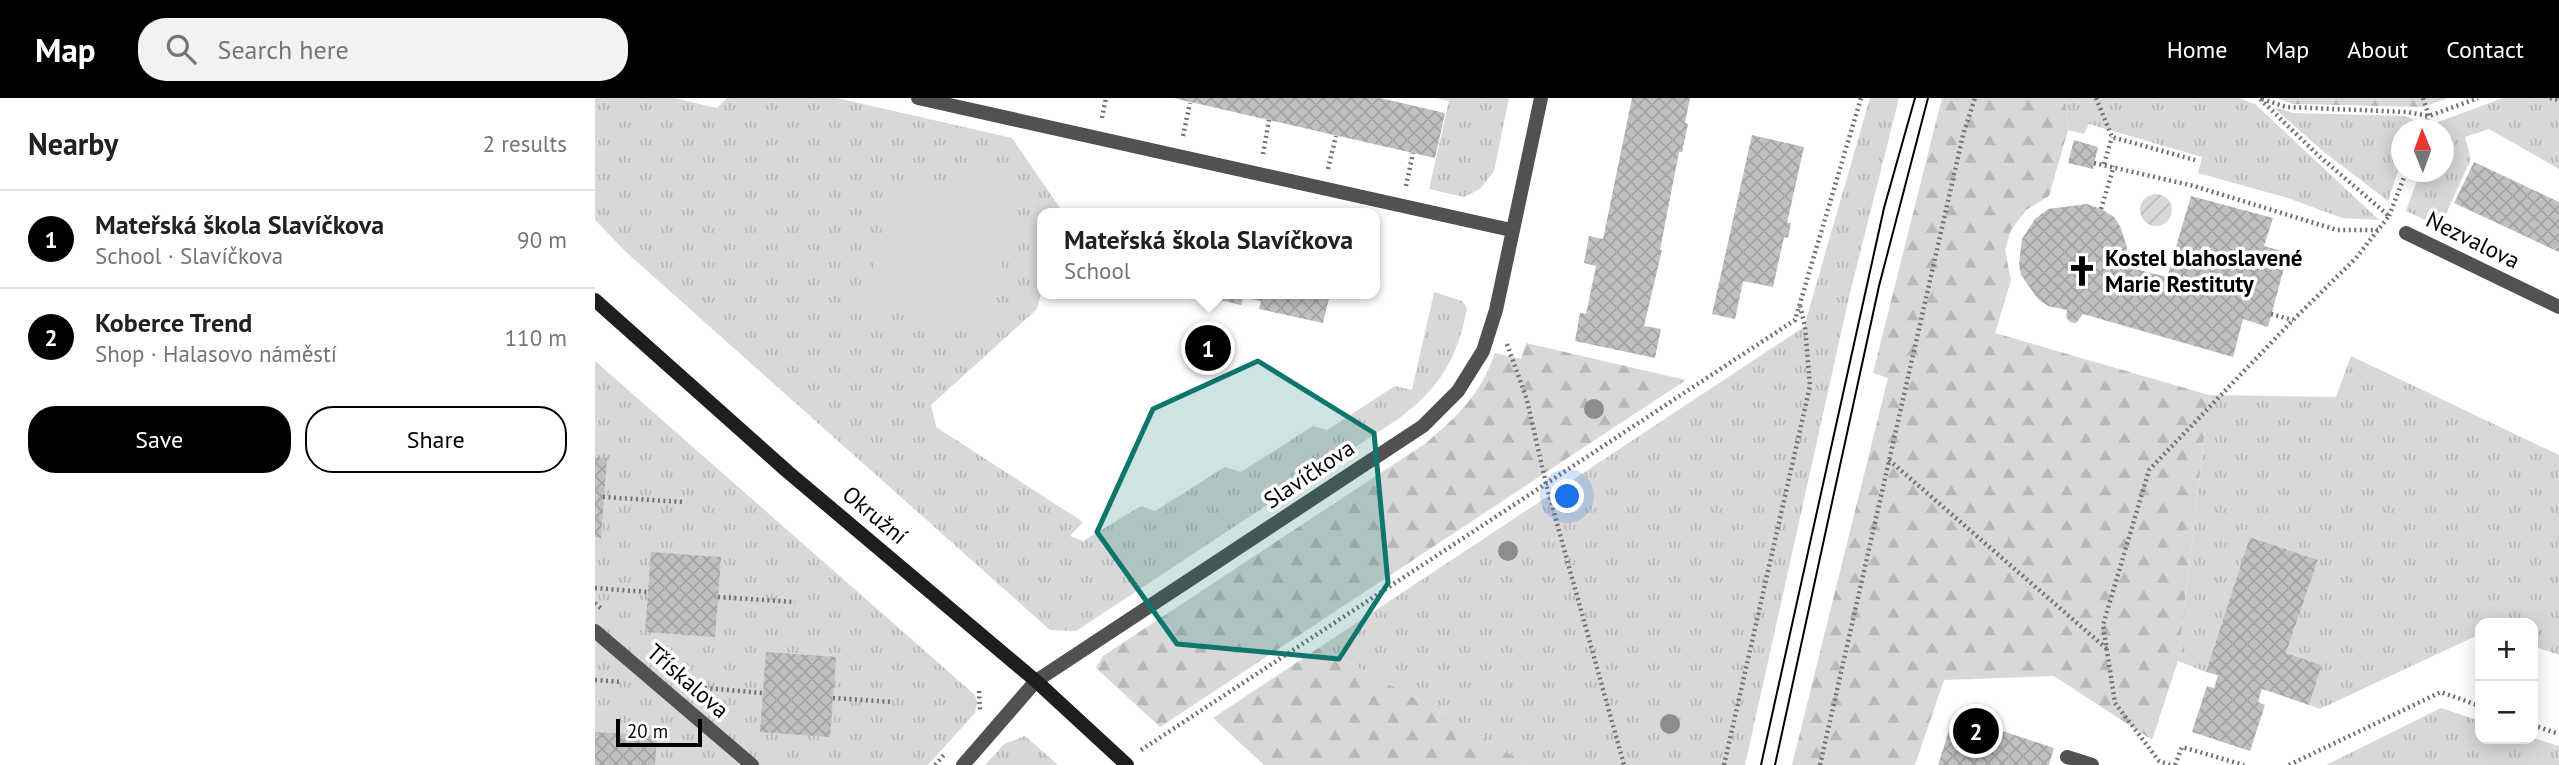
<!DOCTYPE html>
<html lang="en">
<head>
<meta charset="utf-8">
<style>
	:root { --surface:#fff; --page:#f2f2f2; --text:#202124; --muted:#757577; --line:#e0e0e0; --accent:#000 }
	body { margin:0; font-family:"PT Sans",sans-serif; background:var(--page); color:var(--text) }
	.controls { position:absolute; right:21px; bottom:21px; display:grid; overflow:hidden; border-radius:14px; box-shadow:0 4px 18px #0003 }
	.controls button { width:63px; height:63px; display:grid; place-items:center; padding:0; border:0; border-bottom:2px solid var(--line); background:var(--surface); color:var(--text); font:35px sans-serif }
	.compass { position:absolute; left:1796px; top:21px; width:63px; height:63px; border-radius:50%; background:var(--surface); box-shadow:0 4px 18px #0003; rotate:359deg }
	.scale { position:absolute; left:21px; bottom:18px; width:86px; box-sizing:border-box; padding-left:7px; border:4px solid #000; border-top:0; font-size:19px; line-height:24px; white-space:nowrap; color:#000; -webkit-text-stroke:5px #fff; paint-order:stroke }
	.you { position:absolute; left:973px; top:399px; width:24px; height:24px; margin:-18px; border:5px solid #fff; border-radius:50%; background:#1a73e8; box-shadow:0 0 0 10px #1a73e833 }
	.badge { display:grid; place-items:center; width:46px; height:46px; border-radius:50%; background:var(--accent); color:#fff; font-size:23px; font-weight:700 }
	.pin { position:absolute; translate:-50% -50%; border:4px solid #fff; box-shadow:0 2px 7px #0006 }
	.popup { position:absolute; left:442px; top:110px; width:343px; height:91px; box-sizing:border-box; display:grid; place-content:center; border-radius:14px; background:var(--surface); filter:drop-shadow(0 2px 5px #0005); font-size:23px; white-space:nowrap; color:var(--muted) }
	.popup b { font-size:26px; color:var(--text) }
	.popup::after { content:''; position:absolute; left:50%; top:100%; margin-left:-14px; border:14px solid transparent; border-top-color:var(--surface) }
	.list { margin:0; padding:0; list-style:none }
	h2 { display:flex; justify-content:space-between; align-items:center; height:91px; margin:0; padding:0 28px; font-size:30px }
	h2 small { font-size:23px; font-weight:400; color:var(--muted) }
	.list li { display:grid; grid-template-columns:46px 1fr auto; gap:21px; align-items:center; box-sizing:border-box; height:98px; padding:0 28px; border-top:2px solid var(--line) }
	.list b { display:block; font-size:26px; white-space:nowrap }
	.list p { margin:0; font-size:23px; white-space:nowrap; color:var(--muted) }
	.list em { font-size:23px; font-style:normal; color:var(--muted) }
	.actions { display:flex; gap:14px; padding:21px 28px }
	.actions a { flex:1; padding:16px 0; border:2px solid var(--accent); border-radius:28px; text-align:center; font-size:24px; color:var(--accent) }
	.actions .main { background:var(--accent); color:#fff }
	.icon { flex:none; width:38px; height:38px; fill:none; stroke:currentColor; stroke-width:2; stroke-linecap:round; stroke-linejoin:round }
	.map { position:relative; flex:none; width:1964px; height:667px; overflow:hidden }
	header { display:flex; align-items:center; gap:42px; box-sizing:border-box; height:98px; padding:0 35px; background:var(--accent); color:#fff }
	header strong { font-size:33px }
	nav { display:flex; gap:38px; margin-inline-start:auto; font-size:24px }
	.search { width:490px; height:63px; background:var(--page); display:flex; align-items:center; gap:18px; box-sizing:border-box; padding:0 24px; border-radius:28px; color:var(--muted); font-size:26px }
	main { display:flex }
	aside { flex:1; background:var(--surface) }
	.map>svg:first-child { display:block }
	.grass { fill:url(#grass-tufts) }
	.forest { fill:url(#forest-firs) }
	.park { fill:#d8d8d8 }
	.garden { fill:url(#garden-furrows) }
	.building { fill:url(#building-cross-hatch) }
	.lines { fill:none; stroke-linecap:round; stroke-linejoin:round }
	.path { stroke:#737373; stroke-width:4.5; stroke-dasharray:2 3.5; stroke-linecap:butt }
	.street { stroke:#515151; stroke-width:14 }
	.secondary { stroke:#1e1e1e; stroke-width:14 }
	.tram { stroke:#000; stroke-width:2 }
	.tree { fill:#8d8d8d }
	.marked { fill:#0f766e; fill-opacity:0.2; stroke:#0f766e; stroke-width:5; stroke-linejoin:round }
	.labels { text-anchor:middle; stroke-width:7; stroke-linejoin:round; paint-order:stroke }
	.street-label { font-size:23px; fill:#000; stroke:#fff }
	.poi-label { font-size:23px; font-weight:bold; fill:#000; stroke:#fff; text-anchor:start }
</style>
</head>
<body>
<header>
<strong>Map</strong>
<div class="search"><svg class="icon" aria-label="search" viewBox="0 0 24 24"><circle cx="10" cy="10" r="6"/><path d="M15 15l6 6"/></svg>Search here</div>
<nav><a>Home</a><a>Map</a><a>About</a><a>Contact</a></nav>
</header>
<main>
<aside>
<h2>Nearby<small>2 results</small></h2>
<ul class="list">
<li><span class="badge">1</span><div><b>Mateřská škola Slavíčkova</b><p>School · Slavíčkova</p></div><em>90 m</em></li>
<li><span class="badge">2</span><div><b>Koberce Trend</b><p>Shop · Halasovo náměstí</p></div><em>110 m</em></li>
</ul>
<div class="actions"><a class="main">Save</a><a>Share</a></div>
</aside>
<div class="map">
<svg width="1964" height="667" viewBox="0 0 1964 667">
	<defs>
		<pattern id="grass-tufts" width="24" height="20" patternUnits="userSpaceOnUse" patternTransform="scale(1.75)"><rect width="24" height="20" fill="#d8d8d8"/><path d="M3 7l-1-3M5 7V3M7 7l1-3M15 17l-1-3M17 17v-4M19 17l1-3" fill="none" stroke="#b8b8b8"/></pattern>
		<pattern id="forest-firs" width="22" height="20" patternUnits="userSpaceOnUse" patternTransform="scale(1.75)"><rect width="22" height="20" fill="#d8d8d8"/><path d="M5 1l3.5 6h-7zM16 11l3.5 6h-7z" fill="#b8b8b8"/></pattern>
		<pattern id="garden-furrows" width="10" height="10" patternUnits="userSpaceOnUse" patternTransform="scale(1.75)"><rect width="10" height="10" fill="#d8d8d8"/><path d="M-1 1l2-2M0 10L10 0M9 11l2-2" fill="none" stroke="#b8b8b8"/></pattern>
		<pattern id="building-cross-hatch" width="8" height="8" patternUnits="userSpaceOnUse" patternTransform="scale(1.75)"><rect width="8" height="8" fill="#c0c0c0"/><path d="M0 0l8 8M0 8l8-8" fill="none" stroke="#a3a3a3"/></pattern>
	</defs>
	<rect width="100%" height="100%" fill="#fff"/>
	<!-- grass -->
	<path class="grass" d="M 0,0 L 79,0 L 122,10 L 132,0 L 242,0 L 417,40 L 465,110 L 464,115 L 447,115 L 447,190 L 442,211 L 336,307 L 341,329 L 488,424 L 475,438 L 488,443 L 546,408 L 560,413 L 630,369 L 646,374 L 718,328 L 732,332 L 800,288 L 817,292 L 839,194 L 867,203 L 872,210 C 863,260 844,291 803,321 L 481,533 L 455,532 L 31,154 L 0,122 Z
		M 840,0 L 914,0 L 899,73 L 885,91 L 869,99 L 834,91 L 854,3 Z
		M 1275,0 L 1304,0 L 1254,199 L 1150,667 L 933,667 L 851,617 L 725,549 L 1209,229 Z
		M 1470,0 L 1644,0 L 1660,6 L 1784,122 L 1747,120 L 1693,100 L 1603,75 L 1607,59 L 1494,26 L 1489,36 L 1473,32 Z
		M 1908,0 L 1964,0 L 1964,71 L 1894,31 L 1870,39 L 1876,61 L 1845,129 L 1811,113 L 1825,74 L 1848,74 L 1848,32 L 1841,31 L 1843,24 Z
		M 1678,9 L 1699,15 L 1810,18 L 1821,23 L 1819,31 L 1806,32 L 1806,65 L 1793,103 L 1729,54 Z
		M 1756,258 L 1964,357 L 1964,557 L 1938,548 L 1938,525 L 1885,525 L 1885,536 L 1725,611 L 1714,607 L 1727,567 L 1691,555 L 1723,462 L 1656,439 L 1611,574 L 1583,563 L 1614,297 L 1741,299 Z
		M 0,263 L 380,597 L 382,605 L 380,615 L 333,667 L 0,667 Z
		M 1846,610 L 1885,623 L 1885,641 L 1938,640 L 1964,648 L 1964,667 L 1731,667 Z
		M 430,638 L 463,667 L 390,667 L 409,646 Z"/>
	<!-- forest -->
	<path class="forest" d="M 1347,0 L 1470,0 L 1473,32 L 1454,98 L 1431,112 L 1416,132 L 1410,152 L 1416,182 L 1400,235 L 1614,297 L 1583,563 L 1557,642 L 1459,578 L 1349,582 L 1320,667 L 1197,667 L 1293,280 L 1278,275 Z
		M 1682,0 L 1853,0 L 1828,9 L 1697,6 Z
		M 931,245 L 1091,282 L 565,629 L 501,570 L 508,558 L 831,345 C 864,317 885,297 900,255 L 926,261 Z
		M 725,549 L 851,617 L 933,667 L 669,667 L 618,620 Z"/>
	<!-- park -->
	<path class="park" d="M 353,68 L 426,85 L 390,236 L 269,207 L 299,81 L 348,92 Z"/>
	<!-- garden -->
	<path class="garden" d="M1545 112a16 16 0 1 1 32 0a16 16 0 1 1-32 0Z"/>
	<!-- building -->
	<path class="building" d="M 578,0 L 785,0 L 850,15 L 840,60 Z
		M 1037,0 L 1095,0 L 1090,25 L 1093,26 L 1087,54 L 1084,54 L 1065,152 L 1067,152 L 1049,228 L 1066,231 L 1060,260 L 980,243 L 985,215 L 991,216 L 1001,168 L 989,165 L 994,138 L 1008,141 Z
		M 1157,37 L 1209,49 L 1192,125 L 1196,125 L 1193,140 L 1189,139 L 1178,189 L 1148,183 L 1140,221 L 1117,216 Z
		M 1479,42 L 1503,49 L 1498,71 L 1473,65 Z
		M 1879,64 L 1964,104 L 1964,154 L 1859,105 Z
		M 1596,98 L 1678,120 L 1669,148 L 1693,155 L 1673,229 L 1648,221 L 1638,259 L 1488,216 L 1481,225 L 1475,224 L 1471,219 L 1472,212 L 1453,208 L 1443,201 L 1426,177 L 1424,166 L 1427,141 L 1440,121 L 1453,111 L 1492,106 L 1506,111 L 1519,119 L 1526,130 L 1532,150 L 1532,169 L 1572,179 Z
		M 599,196 L 735,196 L 728,225 L 664,211 L 666,203 L 648,200 L 646,207 Z
		M 0,359 L 12,360 L 6,440 L 0,439 Z
		M 1655,439 L 1723,462 L 1691,555 L 1727,567 L 1714,607 L 1667,591 L 1663,604 L 1670,607 L 1655,653 L 1597,634 L 1612,588 L 1619,590 L 1623,577 L 1611,574 Z
		M 56,454 L 126,459 L 120,539 L 50,534 Z
		M 171,554 L 241,559 L 235,639 L 165,634 Z
		M 1359,617 L 1459,650 L 1454,667 L 1343,667 Z
		M 0,634 L 62,638 L 60,667 L 0,667 Z"/>
	<g class="lines">
		<!-- path -->
		<path class="path" d="M 1501,0 L 1517,39 L 1600,62
			M 1828,0 L 1834,18 L 1828,32
			M 1955,0 L 1964,2
			M 1667,1 L 1691,9 L 1812,14 L 1834,18 L 1883,0
			M 507,20 L 511,0
			M 588,38 L 595,5
			M 668,56 L 674,22
			M 1499,65 L 1599,88 L 1742,132 L 1783,132
			M 1509,66 L 1517,39
			M 733,71 L 741,38
			M 811,88 L 818,55
			M 1506,111 L 1519,68
			M 1794,118 L 1811,74
			M 1676,216 L 1698,222
			M 912,246 L 932,302 L 951,386 L 1029,667
			M 1294,362 L 1512,551
			M 8,399 L 88,404
			M 0,490 L 53,494
			M 123,499 L 200,504
			M 0,505 L 8,512
			M 0,582 L 27,584
			M 99,589 L 168,595
			M 384,593 L 385,613
			M 238,600 L 297,604
			M 1938,627 L 1964,636
			M 546,652 L 1200,222 L 1266,0
			M 340,667 L 349,657
			M 1129,667 L 1215,288 L 1210,229 L 1205,207
			M 1225,667 L 1368,37 L 1380,0
			M 1575,667 L 1564,663 L 1520,605 L 1508,527 L 1554,372 L 1698,222 L 1761,160 L 1794,118 L 1724,58 L 1665,1
			M 1580,667 L 1587,649 L 1649,667
			M 1694,667 L 1846,594 L 1885,608"/>
		<!-- street -->
		<path class="street" d="M 323,0 L 916,132
			M 1811,135 L 1964,209
			M 0,533 L 157,667
			M 1472,659 L 1497,667
			M 368,667 L 441,583 L 828,328 L 863,293 L 888,253 L 901,212 L 946,0"/>
		<!-- secondary -->
		<path class="secondary" d="M 0,202 L 193,374 L 441,583 L 532,667"/>
		<!-- tram -->
		<path class="tram" d="M 1166,667 L 1289,110 L 1320,0
			M 1180,667 L 1284,188 L 1333,0"/>
	</g>
	<!-- trees -->
	<g class="tree">
		<circle cx="999" cy="311" r="10"/>
		<circle cx="913" cy="453" r="10"/>
		<circle cx="1075" cy="626" r="10"/>
	</g>
	<!-- marked area -->
	<path class="marked" d="M 663,263 L 779,335 L 793,485 L 744,561 L 582,546 L 502,434 L 558,311 Z"/>
	<!-- icons -->
	<defs>
		<symbol id="church-bare" viewBox="-9 -9 18 18"><path d="M-1.2-6h2.4v3.5h3.3v2.4h-3.3V6h-2.4V-.1h-3.3v-2.4h3.3Z" fill="#000" stroke="#fff" stroke-width="2.5" paint-order="stroke"/></symbol>
	</defs>
	<g fill-rule="evenodd">
		<use href="#church-bare" x="1465" y="151" width="44" height="44"/>
	</g>
	<g class="labels">
		<!-- street labels -->
		<g class="street-label">
			<text transform="translate(1878 142) rotate(26)" y="8">Nezvalova</text>
			<text transform="translate(714 376) rotate(-34)" y="8">Slavíčkova</text>
			<text transform="translate(280 417) rotate(40)" y="8">Okružní</text>
			<text transform="translate(93 583) rotate(41)" y="8">Třískalova</text>
		</g>
		<!-- poi labels -->
		<g class="poi-label">
			<text x="1510" y="168">Kostel blahoslavené<tspan x="1510" dy="26">Marie Restituty</tspan></text>
		</g>
	</g>
</svg>
<div class="controls">
<button>+</button>
<button>−</button>
</div>
<svg class="compass" viewBox="-18 -18 36 36"><path d="M0-13l5 13h-10z" fill="#e53935"/><path d="M0 13l5-13h-10z" fill="#757577"/></svg>
<div class="scale">20 m</div>
<div class="you"></div>
<div class="pin badge" style="left:613px;top:250px">1</div>
<div class="popup"><b>Mateřská škola Slavíčkova</b>School</div>
<div class="pin badge" style="left:1381px;top:633px">2</div>
</div>
</main>
</body>
</html>
